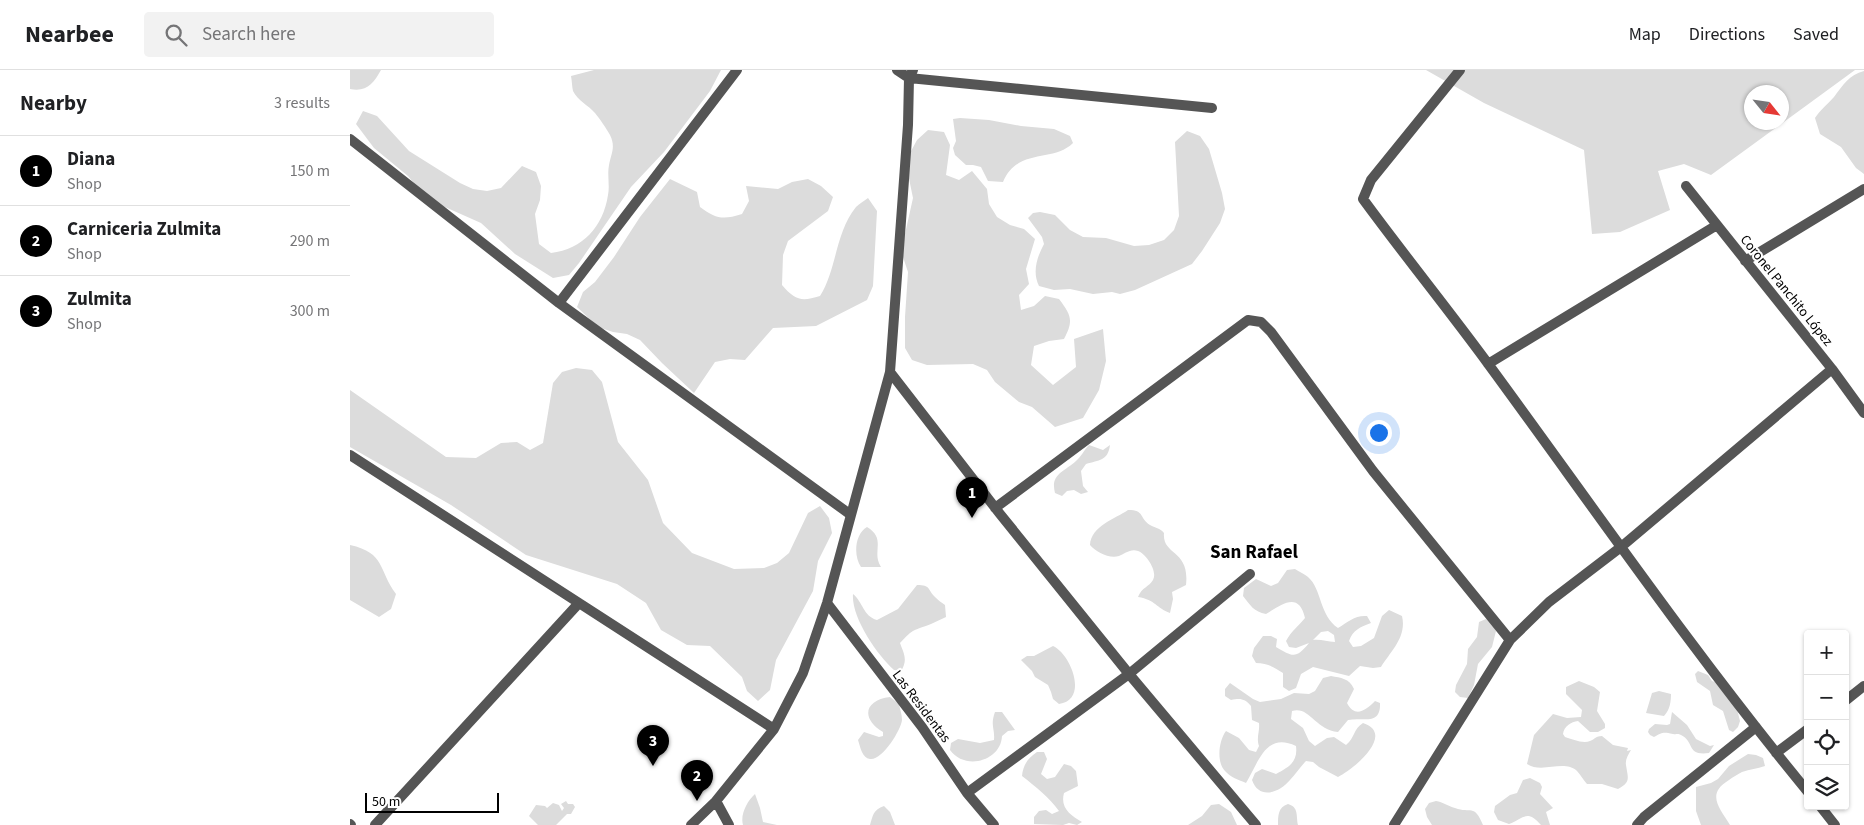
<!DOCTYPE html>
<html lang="en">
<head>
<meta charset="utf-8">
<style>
	:root { --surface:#fff; --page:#f2f2f2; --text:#202124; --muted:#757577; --line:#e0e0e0; --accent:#000 }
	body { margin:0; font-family:"Source Sans 3",sans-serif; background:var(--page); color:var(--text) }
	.controls { position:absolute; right:15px; bottom:15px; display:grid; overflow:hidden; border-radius:5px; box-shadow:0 1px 4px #0004 }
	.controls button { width:45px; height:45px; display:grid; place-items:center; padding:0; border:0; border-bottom:1px solid var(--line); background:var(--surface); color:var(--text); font:25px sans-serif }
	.compass { position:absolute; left:1394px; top:15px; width:45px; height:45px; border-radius:50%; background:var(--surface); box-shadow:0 1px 4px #0004; rotate:120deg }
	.scale { position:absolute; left:15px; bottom:12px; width:134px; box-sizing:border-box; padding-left:5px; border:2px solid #000; border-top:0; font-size:14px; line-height:18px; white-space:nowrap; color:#000; -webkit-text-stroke:4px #fff; paint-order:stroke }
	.you { position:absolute; left:1028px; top:362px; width:18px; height:18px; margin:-12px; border:4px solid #fff; border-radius:50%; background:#1a73e8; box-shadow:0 0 0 8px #1a73e833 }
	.badge { display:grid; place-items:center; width:32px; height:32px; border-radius:50%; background:var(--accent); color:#fff; font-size:16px; font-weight:700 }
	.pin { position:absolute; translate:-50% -41px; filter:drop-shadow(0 1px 2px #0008) }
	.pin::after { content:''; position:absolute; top:26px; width:18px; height:15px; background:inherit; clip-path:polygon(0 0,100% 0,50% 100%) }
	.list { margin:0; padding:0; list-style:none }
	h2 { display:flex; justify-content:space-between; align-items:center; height:65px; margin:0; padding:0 20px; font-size:21px }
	h2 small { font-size:16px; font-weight:400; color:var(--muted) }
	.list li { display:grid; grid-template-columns:32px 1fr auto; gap:15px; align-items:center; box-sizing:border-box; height:70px; padding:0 20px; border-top:1px solid var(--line) }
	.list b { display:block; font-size:19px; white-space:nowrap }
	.list p { margin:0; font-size:16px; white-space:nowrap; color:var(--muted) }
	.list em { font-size:16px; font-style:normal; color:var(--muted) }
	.icon { flex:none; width:28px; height:28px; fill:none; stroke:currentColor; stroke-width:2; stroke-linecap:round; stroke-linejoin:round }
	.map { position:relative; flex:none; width:1514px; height:755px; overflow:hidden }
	header { display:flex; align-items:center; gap:30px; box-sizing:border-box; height:70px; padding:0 25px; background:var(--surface); border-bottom:1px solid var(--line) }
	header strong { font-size:24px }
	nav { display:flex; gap:28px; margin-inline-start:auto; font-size:18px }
	.search { width:350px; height:45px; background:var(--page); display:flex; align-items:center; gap:12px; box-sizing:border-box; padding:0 18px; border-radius:5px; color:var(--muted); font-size:19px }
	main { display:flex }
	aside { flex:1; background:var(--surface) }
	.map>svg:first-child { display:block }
	.green { fill:#dcdcdc; fill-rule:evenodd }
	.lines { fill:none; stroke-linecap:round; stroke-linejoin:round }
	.street { stroke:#555; stroke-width:10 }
	.labels { text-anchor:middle; stroke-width:4; stroke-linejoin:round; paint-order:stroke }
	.street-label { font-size:14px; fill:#000; stroke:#fff }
	.district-label { font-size:19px; font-weight:bold; fill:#000; stroke:#fff }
</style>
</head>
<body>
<header>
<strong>Nearbee</strong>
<div class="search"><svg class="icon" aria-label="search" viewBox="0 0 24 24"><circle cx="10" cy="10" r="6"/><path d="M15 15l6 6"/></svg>Search here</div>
<nav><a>Map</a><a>Directions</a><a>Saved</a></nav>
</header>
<main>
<aside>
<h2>Nearby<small>3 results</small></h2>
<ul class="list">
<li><span class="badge">1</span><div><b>Diana</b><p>Shop</p></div><em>150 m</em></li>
<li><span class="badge">2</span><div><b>Carniceria Zulmita</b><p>Shop</p></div><em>290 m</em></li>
<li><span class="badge">3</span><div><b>Zulmita</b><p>Shop</p></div><em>300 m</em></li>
</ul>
</aside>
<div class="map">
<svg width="1514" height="755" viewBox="0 0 1514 755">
	<rect width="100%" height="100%" fill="#fff"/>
	<!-- green -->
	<path class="green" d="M 0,0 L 31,0 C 23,14 17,22 0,19 Z
		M 244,0 L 371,0 L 360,21 L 314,82 L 281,117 L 229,193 L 219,205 L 203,208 L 165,184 L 131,153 L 77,129 L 58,106 L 24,78 L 6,54 L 13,41 L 27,46 L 59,81 L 110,113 L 123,119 L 137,121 L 151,118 L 172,96 L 186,102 L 191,116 L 190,130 L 185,144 L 189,174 L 201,183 C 233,179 253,157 258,125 C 260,115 257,105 259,95 C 261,84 266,77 260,65 C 256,58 250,49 245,43 C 238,35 228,31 223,21 C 222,17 222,11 221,6 Z
		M 1076,0 L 1505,0 L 1361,105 L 1334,94 L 1308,101 L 1320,140 L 1270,162 L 1242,164 L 1234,80 L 1134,33 ZM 1402,22 L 1432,22 L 1432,52 L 1402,52 Z
		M 1514,1 L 1514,104 L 1506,98 L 1491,77 L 1470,64 L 1465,48 C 1470,40 1477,35 1484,27 C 1493,15 1499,5 1514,1 Z
		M 610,48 L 639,50 L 671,56 L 704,59 L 720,66 L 723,73 C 703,93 668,77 653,112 L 638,111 L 631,97 L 623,95 L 616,95 L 605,85 L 603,78 L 606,71 L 603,49 Z
		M 578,60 L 594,62 L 600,75 L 596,105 L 609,110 L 622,101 L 637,119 L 639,134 L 647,147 L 660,155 L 674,159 L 685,169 L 676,199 L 679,214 L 669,225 L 671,240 L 684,236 L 695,226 L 709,229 C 721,245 724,250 714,269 L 699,271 L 684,276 L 681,295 L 703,315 L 726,297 L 724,269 L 753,259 L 756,291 L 749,320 L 733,348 L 705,357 L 682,337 L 669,332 L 645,312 L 637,300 L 623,294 L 577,295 L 562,290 L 555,278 L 555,247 L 558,202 L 553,187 L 553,173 L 563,128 L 557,99 L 560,83 L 567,70 Z
		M 837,61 L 850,66 L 859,79 L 872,123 L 875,139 L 870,153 L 852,181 L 842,194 L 785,220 L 770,224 L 762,222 L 743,224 L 720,219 L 704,220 L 689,216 C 682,202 687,187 694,174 L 692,167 L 678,148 L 683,143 L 690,142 L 705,145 L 720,160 L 733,167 L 756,168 L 784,176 L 799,175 L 814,170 L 824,160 L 829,146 L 825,72 Z
		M 320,109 L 347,122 L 350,137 C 366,149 373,150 392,144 L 399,131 L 396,116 L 428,119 L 442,112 L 458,109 L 471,116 L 483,127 L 478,141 L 438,171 L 433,185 L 432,215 C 445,230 451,232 470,226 C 487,199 485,163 506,137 C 509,134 514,131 518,128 L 527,141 L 523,216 L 517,230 L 466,256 L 423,258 L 395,290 L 380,289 L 365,292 L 344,323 L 312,293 L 290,270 L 277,264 L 263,262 L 248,257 L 227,237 L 233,222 L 245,212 L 264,187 L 290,147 Z
		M 226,298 L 242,300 L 252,312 L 268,372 L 298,410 L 313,453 L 342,483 L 384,499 L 414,498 L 427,493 L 439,483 L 458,443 L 470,436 L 479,448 L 482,463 L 468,491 L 463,521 L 426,590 L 420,620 L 408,631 L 397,621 L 392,607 L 360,576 L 337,575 L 311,560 L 296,533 L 267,514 L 176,485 L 101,435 L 0,377 L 0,320 L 96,387 L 126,388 L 151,373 L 167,372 L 180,380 L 193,373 L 203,313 L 212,302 Z
		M 739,375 L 753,380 L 760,375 C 758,391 749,390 736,394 L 731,401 L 733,416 L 738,422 L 731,424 L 724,420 L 717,421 L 712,426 L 705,423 C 700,404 714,402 726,391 C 731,387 734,380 739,375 Z
		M 778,440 C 795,440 789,448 800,455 C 805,458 810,458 814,463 C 812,486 840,479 836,515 L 822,522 L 823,529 L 820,543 C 806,538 806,530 788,527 C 792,517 799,517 803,510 C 808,501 796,484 788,481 C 781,478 774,484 769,486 C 759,489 746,482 740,475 C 741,456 765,449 778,440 Z
		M 517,457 C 537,469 521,482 531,497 L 511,497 C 503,485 505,464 517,457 Z
		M 0,475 C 36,483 28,500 46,524 L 41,539 L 29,547 L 0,530 Z
		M 945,499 C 949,502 955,504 958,507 C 972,519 969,545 988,558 C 998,552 1005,545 1017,546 L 1021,553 C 1010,557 1003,560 999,571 L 1003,577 L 1011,576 L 1024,568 L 1032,546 L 1039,540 L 1052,546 C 1057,567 1041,581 1031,597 L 1023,598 L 1010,596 L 999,606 L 963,597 L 951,604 L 946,618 L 939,621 L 933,617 L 933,603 C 924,597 917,593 906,593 L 902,586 L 904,578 L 913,566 L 921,566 L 927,569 L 926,577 C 943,587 946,589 959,573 L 946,578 L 939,577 L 936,571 C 942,560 948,557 955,548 C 949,521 932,534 916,544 C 904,542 900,535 893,526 L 894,518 L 906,509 L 921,516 L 928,513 L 937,500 ZM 978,561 L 984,565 L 985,572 C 977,572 971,569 963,570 L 971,562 Z
		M 567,515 C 581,515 577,519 585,527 C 588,530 592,533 595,535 L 596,547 C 591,549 586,552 581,554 C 563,561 564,558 550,573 C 554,584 558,590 551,601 L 544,600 C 527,585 501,547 503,524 C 513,532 513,546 527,550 L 548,539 Z
		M 1136,549 L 1142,553 L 1146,561 L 1142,577 L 1128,594 L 1124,615 L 1118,628 L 1110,627 L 1105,622 L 1106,615 L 1117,594 L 1118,579 L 1127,567 L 1129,552 Z
		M 703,576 C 721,584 739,630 709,634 L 703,629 L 701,622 L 698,615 L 685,607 L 682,601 L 671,590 L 677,586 L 684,586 Z
		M 1348,601 L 1358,605 L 1362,611 L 1365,612 L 1387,639 L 1390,651 L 1388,657 L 1383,662 L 1379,660 L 1373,641 L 1363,635 L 1360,621 L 1347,612 L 1345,604 Z
		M 981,606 C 991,608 999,608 1004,619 L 997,633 C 1005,648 1015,641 1025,631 L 1030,633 C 1031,656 1013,647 998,650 L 988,662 C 965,660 960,636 942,641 L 941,649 L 953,658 L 959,671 L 965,676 L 977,668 L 984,667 L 996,675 C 1005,668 1003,659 1013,653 C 1046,664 1004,699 988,707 L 969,697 L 963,692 L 956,691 C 950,697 946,704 940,710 C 929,723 909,730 902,710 L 905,703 L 912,699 L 926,704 C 939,697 948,692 946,676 C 915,661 908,694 896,713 C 889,710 880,707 875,701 C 866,692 869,670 876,661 L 889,668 L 899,680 L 906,682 L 909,676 C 906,667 910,662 909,653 L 902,650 L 901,636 C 895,629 891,628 881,630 L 875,626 L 875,619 L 880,613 L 903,629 L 910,632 L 931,629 L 944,623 L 959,624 L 965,621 L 973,608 Z
		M 1229,611 L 1244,617 L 1250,622 L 1247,641 L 1255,654 L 1255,658 L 1248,662 L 1240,662 L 1228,651 C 1221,652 1214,656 1213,664 L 1215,667 C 1222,669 1233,674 1240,671 C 1245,669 1246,666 1252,666 L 1263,675 L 1278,678 L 1277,681 L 1281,680 C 1278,685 1275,690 1276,695 C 1278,708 1281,712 1268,719 L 1252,714 L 1237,714 C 1233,710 1231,705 1227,701 C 1214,689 1192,704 1177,694 L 1184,665 L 1203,644 L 1217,648 L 1231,647 L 1232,640 L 1216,624 L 1216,617 Z
		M 1309,621 L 1321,624 C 1321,631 1320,640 1314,646 L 1296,643 L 1302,623 Z
		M 540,627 L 549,634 C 550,639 552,645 552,650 C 551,660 532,691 520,689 C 512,688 510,676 508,670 L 514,662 L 529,667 L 533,666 L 533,662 C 510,648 515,630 540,627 Z
		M 645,642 L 652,642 L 665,660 L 658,661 L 652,666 C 651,691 615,701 600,680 L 601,673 L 608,669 L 630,673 L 644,670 C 645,658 640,656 645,642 Z
		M 1322,642 L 1337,655 L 1346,669 L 1360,676 L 1364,675 L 1359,683 C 1336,686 1345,672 1331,665 C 1327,663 1327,665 1323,664 C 1313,662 1313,662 1304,667 L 1300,665 L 1298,662 L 1299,659 L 1305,654 L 1317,655 L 1320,654 Z
		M 687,682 L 694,682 L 697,689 L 691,704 L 697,709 L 705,707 L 714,694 L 721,696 L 726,701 L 728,716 L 714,723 C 710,738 720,745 732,752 L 727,755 L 719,753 L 713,755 L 684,754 L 684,747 L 689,741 L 696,740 L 702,744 L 709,741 C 699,727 686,717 672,706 C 673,695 678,688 687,682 Z
		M 1398,684 L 1406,685 L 1413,688 L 1415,696 C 1407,699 1400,699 1392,702 C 1388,704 1383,707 1379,710 C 1356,724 1369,737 1380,755 L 1351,755 L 1346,741 L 1346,717 L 1361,713 L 1368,709 L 1379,696 Z
		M 1180,708 L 1190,713 L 1192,717 L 1190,724 L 1203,738 L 1196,742 L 1200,755 L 1191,755 C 1177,739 1174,748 1159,754 L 1148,750 L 1144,742 L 1145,736 L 1160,725 L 1167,723 L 1173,710 Z
		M 405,724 L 410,738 L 413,752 L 427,755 L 393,755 C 390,745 397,731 405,724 Z
		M 216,731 L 218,734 L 223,734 L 225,737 L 221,744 L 217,744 L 206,755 L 188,755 L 179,746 L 186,735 L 195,736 L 197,738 L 203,733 L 209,735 L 212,741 L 214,738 L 211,734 Z
		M 1086,731 C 1093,732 1098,736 1105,738 C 1121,744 1124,733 1133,755 L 1082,755 L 1077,747 L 1075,739 L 1079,733 Z
		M 869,734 L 881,742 L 887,755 L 838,755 L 852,746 L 861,735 Z
		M 938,734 C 949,737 946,746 948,755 L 928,755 C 928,746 928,737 938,734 Z
		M 534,736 L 540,742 L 545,755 L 520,755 C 523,745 523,740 534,736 Z"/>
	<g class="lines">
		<!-- street -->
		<path class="street" d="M 547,0 L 559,8 L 862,38
			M 1110,0 L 1021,110 L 1013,129 C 1054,185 1098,239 1139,295 C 1244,438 1345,585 1458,722
			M 0,69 L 209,233 L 501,445
			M 1336,116 L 1482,299 L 1514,343
			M 1395,191 L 1514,119
			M 209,233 L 387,0
			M 1138,294 L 1367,155
			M 540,302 L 650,444 L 779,604 L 906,755
			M 0,385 L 424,659
			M 645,438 L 898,250 L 911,252 L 921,262 L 1023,401 L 1160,570
			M 477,533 L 572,657 L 617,723 L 644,755
			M 1495,631 L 1514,616
			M 1426,683 L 1458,659
			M 617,723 L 779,604 L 900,504
			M 366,731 L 379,755
			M 1470,736 L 1485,755
			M 0,754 L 1,755
			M 25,755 L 229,533
			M 341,755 L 366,731 L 424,659 L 453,603 L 477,533 L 540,302 L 558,55 L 559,8 L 563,0
			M 1044,755 L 1160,570 L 1199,532 L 1271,477 L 1482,299
			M 1287,755 L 1294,747 L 1406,657"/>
	</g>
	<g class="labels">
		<!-- street labels -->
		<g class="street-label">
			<text transform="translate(1437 220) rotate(51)" y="5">Coronel Panchito López</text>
			<text transform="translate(572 636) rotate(53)" y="5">Las Residentas</text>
		</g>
		<!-- district labels -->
		<g class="district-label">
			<text x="904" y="488">San Rafael</text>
		</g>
	</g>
</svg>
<div class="controls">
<button>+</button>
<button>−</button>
<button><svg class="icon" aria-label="locate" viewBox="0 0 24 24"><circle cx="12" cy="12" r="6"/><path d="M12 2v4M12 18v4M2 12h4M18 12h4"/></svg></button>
<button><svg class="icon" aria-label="layers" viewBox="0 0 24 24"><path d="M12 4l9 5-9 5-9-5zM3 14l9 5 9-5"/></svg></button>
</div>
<svg class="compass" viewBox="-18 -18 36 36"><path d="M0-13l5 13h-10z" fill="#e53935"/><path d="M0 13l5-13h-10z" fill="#757577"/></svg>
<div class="scale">50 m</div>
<div class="you"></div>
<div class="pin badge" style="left:622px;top:448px">1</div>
<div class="pin badge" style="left:347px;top:731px">2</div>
<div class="pin badge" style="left:303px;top:696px">3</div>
</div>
</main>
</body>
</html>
